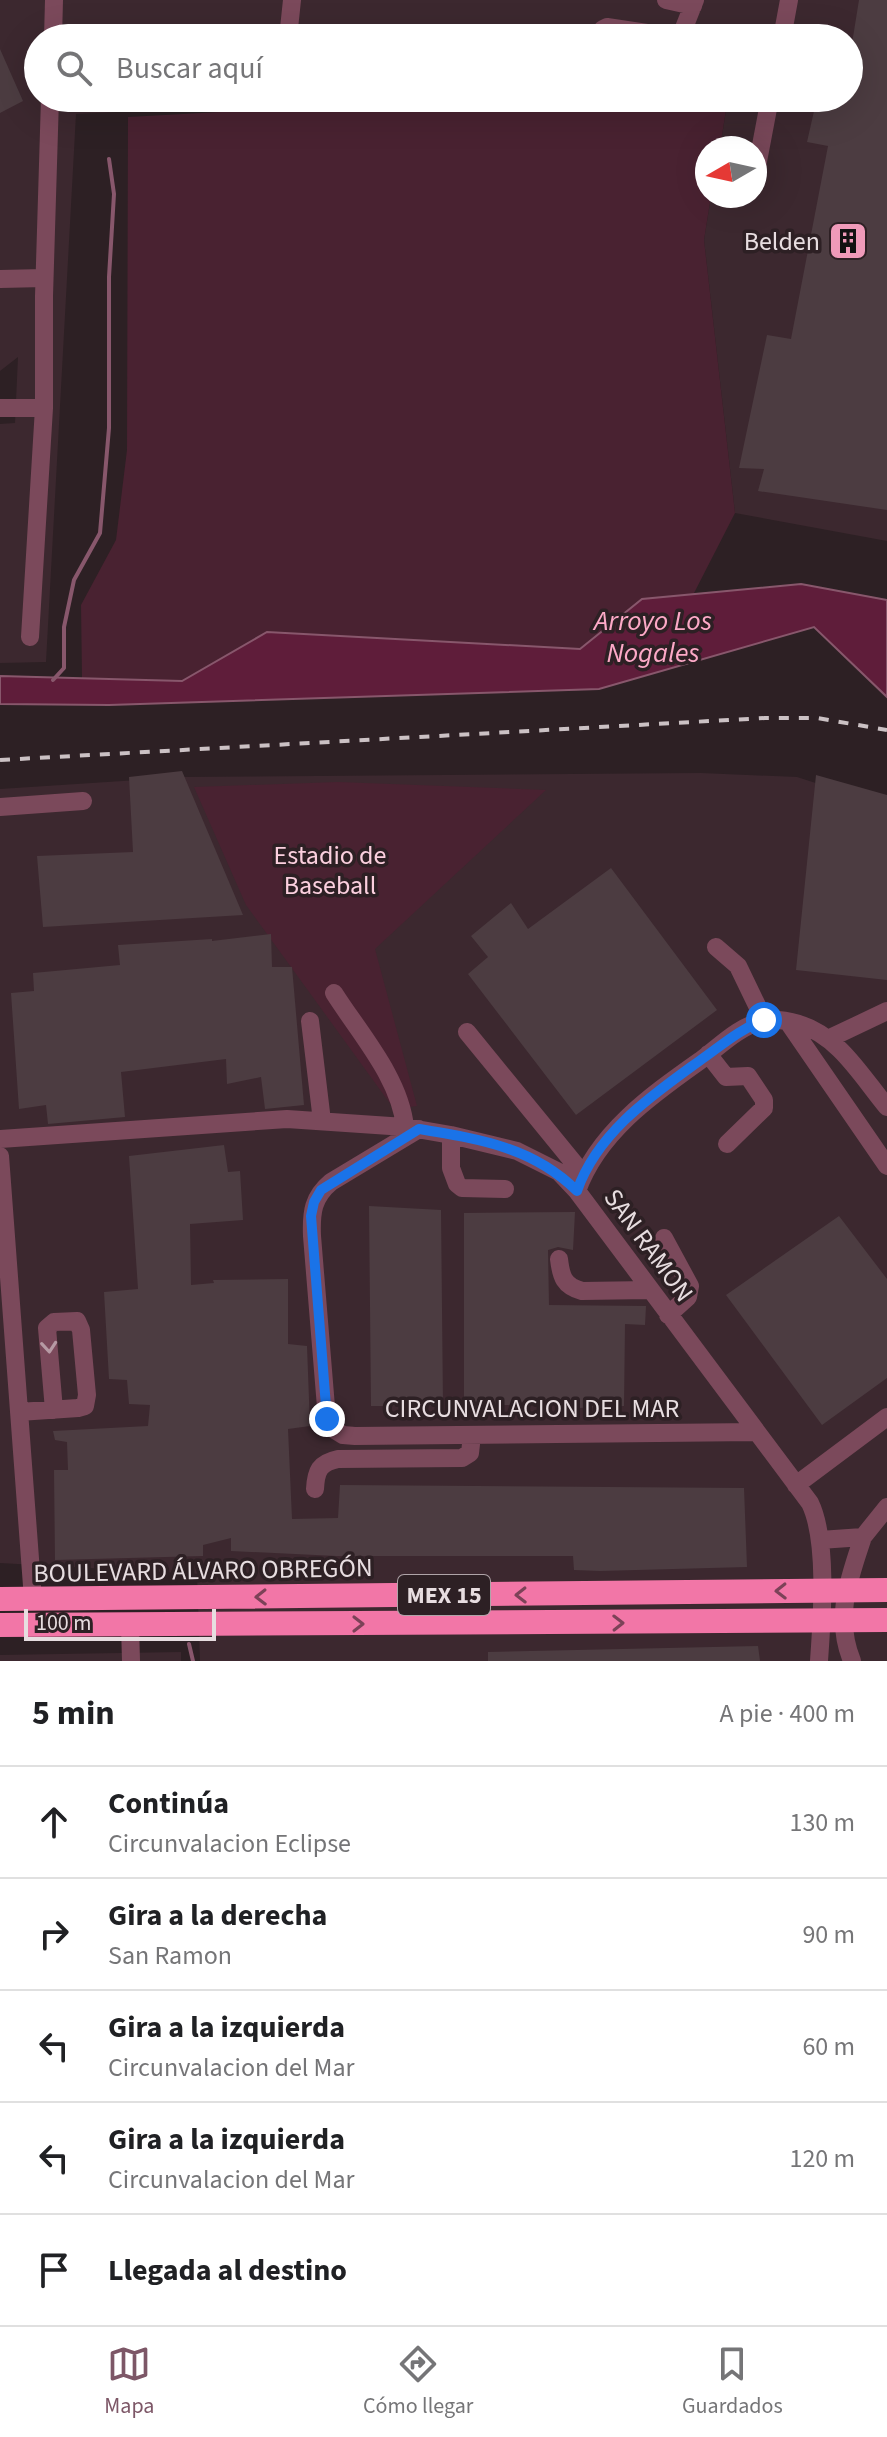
<!DOCTYPE html>
<html lang="es">
<head>
<meta charset="utf-8">
<style>
	:root { --surface:#fff; --page:#f2f2f2; --text:#202124; --muted:#757577; --line:#e0e0e0; --accent:#7d5767 }
	body { margin:0; font-family:"Source Sans 3",sans-serif; background:var(--page); color:var(--text) }
	.compass { position:absolute; left:695px; top:136px; width:72px; height:72px; border-radius:50%; background:var(--surface); box-shadow:0 8px 32px #0002; rotate:261deg }
	.scale { position:absolute; left:24px; bottom:20px; width:192px; box-sizing:border-box; padding-left:8px; border:4px solid #e7dde0; border-top:0; font-size:22px; line-height:28px; white-space:nowrap; color:#e7dde0; -webkit-text-stroke:6px #2d2024; paint-order:stroke }
	.stop { position:absolute; width:24px; height:24px; margin:-18px; border:6px solid #1a73e8; border-radius:50%; background:#fff }
	.stop.end { background:#1a73e8; border-color:#fff; box-shadow:0 2px 8px #0008 }
	.list { margin:0; padding:0; list-style:none }
	h2 { display:flex; justify-content:space-between; align-items:center; height:104px; margin:0; padding:0 32px; font-size:34px }
	h2 small { font-size:26px; font-weight:400; color:var(--muted) }
	.list li { display:grid; grid-template-columns:52px 1fr auto; gap:24px; align-items:center; box-sizing:border-box; height:112px; padding:0 32px; border-top:2px solid var(--line) }
	.list b { display:block; font-size:30px; white-space:nowrap }
	.list p { margin:0; font-size:26px; white-space:nowrap; color:var(--muted) }
	.list em { font-size:26px; font-style:normal; color:var(--muted) }
	.icon { flex:none; width:44px; height:44px; fill:none; stroke:currentColor; stroke-width:2; stroke-linecap:round; stroke-linejoin:round }
	.map { position:relative; flex:none; width:887px; height:1661px; overflow:hidden }
	.search { position:absolute; background:var(--surface); box-shadow:0 8px 32px #0002; left:24px; right:24px; top:24px; height:88px; display:flex; align-items:center; gap:20px; box-sizing:border-box; padding:0 28px; border-radius:44px; color:var(--muted); font-size:30px }
	.sheet { height:664px; background:var(--surface) }
	nav { display:flex; justify-content:space-around; align-items:center; box-sizing:border-box; height:112px; border-top:2px solid var(--line); background:var(--surface); font-size:22px; color:var(--muted) }
	nav a { display:grid; justify-items:center; gap:4px }
	nav .on { color:var(--accent) }
	.map>svg:first-child { display:block }
	.built { fill:#3c282f }
	.green { fill:#492231 }
	.water { fill:#5f1d3a; stroke:#88576c; stroke-width:2 }
	.lines { fill:none; stroke-linecap:round; stroke-linejoin:round }
	.stream { stroke:#88576c; stroke-width:4 }
	.building { fill:#4c3c41 }
	.minor { stroke:#7b495b; stroke-width:18 }
	.highway { stroke:#f276a7; stroke-width:24 }
	.rail { stroke:#cbc1c4; stroke-width:4; stroke-dasharray:10 10; stroke-linecap:butt }
	.oneway { stroke:#b69aa4 }
	.oneway2 { stroke:#7c4258 }
	.route { stroke:#1a73e8; stroke-width:10 }
	.labels { text-anchor:middle; stroke-width:7; stroke-linejoin:round; paint-order:stroke }
	.shield { fill:#2d2024; stroke:#afa4a8; stroke-width:2 }
	.shield-label { font-size:24px; font-weight:bold; fill:#e7dde0 }
	.poi-label { font-size:26px; fill:#e7dde0; stroke:#2d2024; text-anchor:end }
	.park-label { font-size:26px; fill:#fbcfde; stroke:#2d2024 }
	.street-label { font-size:26px; fill:#e7dde0; stroke:#2d2024 }
	.water-label { font-size:28px; font-style:italic; fill:#fda9c7; stroke:#2d2024 }
</style>
</head>
<body>
<div class="map">
<svg width="887" height="1661" viewBox="0 0 887 1661">
	<rect width="100%" height="100%" fill="#2d2024"/>
	<!-- built -->
	<path class="built" d="M 0,0 L 887,0 L 887,541 L 735,513 L 704,240 L 711,196 L 755,196 L 755,148 L 720,148 L 726,110 L 684,98 L 849,98 L 849,38 L 38,38 L 38,98 L 403,98 L 76,114 L 46,662 L 0,663 L 0,424 L 15,423 L 18,357 L 0,371 Z
		M 701,773 L 797,777 L 887,806 L 887,1661 L 200,1661 L 197,1574 L 0,1563 L 0,789 L 184,777 Z
		M 181,1652 L 181,1661 L 0,1661 L 0,1655 Z"/>
	<!-- green -->
	<path class="green" d="M 481,98 L 684,98 L 726,110 L 720,148 L 707,148 L 707,196 L 711,196 L 704,240 L 735,513 L 693,595 L 642,599 L 580,649 L 267,632 L 182,681 L 82,678 L 81,605 L 116,540 L 127,450 L 128,117 Z
		M 338,782 L 546,790 L 375,949 L 417,1106 L 394,1109 L 246,905 L 194,787 Z"/>
	<!-- water -->
	<path class="water" d="M 801,584 L 887,600 L 887,697 L 814,627 L 599,689 L 109,705 L 0,704 L 0,676 L 182,681 L 267,632 L 580,649 L 642,599 Z"/>
	<g class="lines">
		<!-- stream -->
		<path class="stream" d="M 53,680 L 64,668 L 64,627 L 74,580 L 100,533 L 109,428 L 109,277 L 114,194 L 109,159
			M 189,1644 L 193,1661"/>
	</g>
	<!-- building -->
	<path class="building" d="M 859,0 L 887,0 L 887,510 L 758,491 L 764,469 L 739,468 L 767,335 L 791,339 L 828,146 L 807,142 L 817,98 L 849,98 L 849,62 Z
		M 0,49 L 23,101 L 0,113 Z
		M 182,771 L 243,915 L 43,927 L 37,856 L 133,852 L 129,777 Z
		M 816,775 L 887,795 L 887,980 L 796,970 Z
		M 611,868 L 717,1010 L 576,1115 L 468,974 L 488,957 L 471,936 L 511,903 L 528,929 Z
		M 271,934 L 272,967 L 292,967 L 304,1105 L 265,1109 L 261,1077 L 227,1084 L 226,1059 L 121,1072 L 125,1117 L 48,1124 L 46,1105 L 19,1109 L 11,993 L 34,991 L 33,973 L 120,965 L 118,945 L 212,939 L 212,941 Z
		M 224,1145 L 228,1172 L 240,1171 L 243,1220 L 190,1224 L 191,1285 L 214,1283 L 213,1280 L 288,1279 L 288,1344 L 307,1346 L 310,1426 L 288,1429 L 292,1519 L 338,1518 L 340,1485 L 744,1488 L 747,1567 L 600,1571 L 574,1570 L 573,1556 L 336,1556 L 231,1551 L 231,1538 L 203,1545 L 203,1556 L 55,1560 L 54,1470 L 68,1470 L 67,1442 L 55,1440 L 53,1431 L 148,1426 L 150,1405 L 129,1404 L 127,1380 L 109,1379 L 104,1292 L 138,1289 L 129,1156 Z
		M 369,1206 L 441,1210 L 443,1406 L 371,1406 Z
		M 575,1212 L 573,1250 L 558,1247 L 548,1250 L 549,1305 L 646,1306 L 645,1325 L 625,1324 L 624,1406 L 556,1409 L 556,1405 L 464,1405 L 464,1213 Z
		M 839,1216 L 887,1279 L 887,1378 L 822,1425 L 726,1295 Z
		M 758,1646 L 760,1661 L 488,1661 L 488,1652 Z"/>
	<g class="lines">
		<!-- minor -->
		<path class="minor" d="M 666,0 L 693,6
			M 53,38 L 54,0
			M 288,38 L 292,0
			M 602,38 L 603,29 L 607,27 L 680,38 L 695,0
			M 782,38 L 789,0
			M 755,177 L 770,98
			M 0,279 L 44,278
			M 0,408 L 44,408
			M 30,637 L 44,408 L 44,296 L 50,98
			M 0,807 L 83,801
			M 716,947 L 738,966 L 764,1020
			M 334,993 C 360,1034 400,1078 405,1127
			M 310,1021 L 322,1121
			M 788,1022 L 887,1166
			M 467,1032 L 583,1174
			M 828,1039 L 887,1011
			M 708,1054 L 726,1077 L 748,1076 L 764,1100 L 764,1108 L 727,1144
			M 419,1129 L 331,1182 C 313,1197 311,1212 312,1236 L 327,1419 L 330,1427 L 343,1435 L 355,1436 L 757,1432
			M 451,1135 L 451,1168 L 457,1184 L 462,1188 L 505,1189
			M 0,1139 L 287,1119 L 405,1127 L 451,1135 L 517,1151 L 559,1172 L 577,1191 L 810,1503 C 828,1540 822,1619 819,1661
			M 0,1156 L 33,1599
			M 577,1191 C 598,1132 653,1094 701,1060 C 720,1046 739,1026 763,1021 C 774,1018 788,1021 799,1024 C 839,1036 862,1077 887,1107
			M 664,1238 L 690,1286 L 688,1297 L 668,1315
			M 559,1259 C 561,1277 564,1286 582,1291 L 649,1290
			M 19,1412 L 78,1408 L 85,1406 L 87,1395 L 81,1330 L 77,1321 L 54,1322 L 47,1328 L 54,1410
			M 796,1485 L 887,1417
			M 315,1489 C 316,1471 319,1463 338,1459 L 462,1458 L 470,1453 L 472,1435
			M 820,1540 L 863,1537 L 887,1507
			M 130,1625 L 131,1661
			M 852,1661 C 834,1617 849,1579 863,1537"/>
		<!-- highway -->
		<path class="highway" d="M 0,1599 L 887,1590
			M 0,1625 L 887,1620"/>
		<!-- rail -->
		<path class="rail" d="M 0,760 L 765,718 L 817,718 L 887,730"/>
	</g>
	<!-- one-way arrows -->
	<defs><path id="oneway-chevron" d="M-2-3.5L2.5 0L-2 3.5" fill="none" stroke-width="1.6" stroke-linecap="round" stroke-linejoin="round" transform="scale(2)"/></defs>
	<use class="oneway" href="#oneway-chevron" transform="translate(49 1347) rotate(85)"/>
	<g class="oneway2">
		<use href="#oneway-chevron" transform="translate(781 1591) rotate(179)"/>
		<use href="#oneway-chevron" transform="translate(521 1595) rotate(179)"/>
		<use href="#oneway-chevron" transform="translate(261 1597) rotate(179)"/>
		<use href="#oneway-chevron" transform="translate(618 1623) rotate(-1)"/>
		<use href="#oneway-chevron" transform="translate(358 1624)"/>
	</g>
	<g class="lines">
		<!-- route -->
		<path class="route" d="M 327,1419 L 311,1216 L 314,1202 L 321,1190 L 419,1129 C 479,1139 533,1147 577,1191 C 598,1131 654,1094 702,1059 C 722,1045 740,1029 764,1020"/>
	</g>
	<!-- icons -->
	<defs>
		<symbol id="building-square" viewBox="-11 -11 22 22"><rect x="-9" y="-9" width="18" height="18" rx="4" fill="#ef9ab9" stroke="#2d2024"/><path d="M-4-6H4V6H1V3H-1V6H-4ZM-2.5-4.3h1.7v1.8h-1.7ZM.8-4.3h1.7v1.8H.8ZM-2.5-1h1.7V.8h-1.7ZM.8-1h1.7V.8H.8Z" fill="#111"/></symbol>
	</defs>
	<g fill-rule="evenodd">
		<use href="#building-square" x="826" y="219" width="44" height="44"/>
	</g>
	<g class="labels">
		<!-- shield labels -->
		<rect class="shield" x="398" y="1575" width="92" height="40" rx="6"/>
		<g class="shield-label">
			<text x="444" y="1603">MEX 15</text>
		</g>
		<!-- poi labels -->
		<g class="poi-label">
			<text x="820" y="250">Belden</text>
		</g>
		<!-- park labels -->
		<g class="park-label">
			<text x="330" y="864">Estadio de<tspan x="330" dy="30">Baseball</tspan></text>
		</g>
		<!-- street labels -->
		<g class="street-label">
			<text transform="translate(649 1245) rotate(54)" y="9">SAN RAMON</text>
			<text x="532" y="1417">CIRCUNVALACION DEL MAR</text>
			<text transform="translate(203 1570) rotate(-1)" y="9">BOULEVARD ÁLVARO OBREGÓN</text>
		</g>
		<!-- water labels -->
		<g class="water-label">
			<text x="653" y="630">Arroyo Los<tspan x="653" dy="32">Nogales</tspan></text>
		</g>
	</g>
</svg>
<svg class="compass" viewBox="-18 -18 36 36"><path d="M0-13l5 13h-10z" fill="#e53935"/><path d="M0 13l5-13h-10z" fill="#757577"/></svg>
<div class="scale">100 m</div>
<div class="stop" style="left:764px;top:1020px"></div>
<div class="stop end" style="left:327px;top:1419px"></div>
<div class="search"><svg class="icon" aria-label="search" viewBox="0 0 24 24"><circle cx="10" cy="10" r="6"/><path d="M15 15l6 6"/></svg>Buscar aquí</div>
</div>
<section class="sheet">
<h2>5 min<small>A pie · 400 m</small></h2>
<ul class="list">
<li><svg class="icon" aria-label="ahead" viewBox="0 0 24 24"><path d="M12 20V5M6 11l6-6 6 6"/></svg><div><b>Continúa</b><p>Circunvalacion Eclipse</p></div><em>130 m</em></li>
<li><svg class="icon" aria-label="right" viewBox="0 0 24 24"><path d="M7 20v-9h11M14 6l5 5-5 5"/></svg><div><b>Gira a la derecha</b><p>San Ramon</p></div><em>90 m</em></li>
<li><svg class="icon" aria-label="left" viewBox="0 0 24 24"><path d="M17 20v-9H6M10 6l-5 5 5 5"/></svg><div><b>Gira a la izquierda</b><p>Circunvalacion del Mar</p></div><em>60 m</em></li>
<li><svg class="icon" aria-label="left" viewBox="0 0 24 24"><path d="M17 20v-9H6M10 6l-5 5 5 5"/></svg><div><b>Gira a la izquierda</b><p>Circunvalacion del Mar</p></div><em>120 m</em></li>
<li><svg class="icon" aria-label="arrive" viewBox="0 0 24 24"><path d="M6 21V4h12l-3 4 3 4H6"/></svg><div><b>Llegada al destino</b></div></li>
</ul>
</section>
<nav>
<a class="on"><svg class="icon" aria-label="map" viewBox="0 0 24 24"><path d="M3 6l6-2 6 2 6-2v14l-6 2-6-2-6 2zM9 4v14M15 6v14"/></svg>Mapa</a>
<a><svg class="icon" aria-label="directions" viewBox="0 0 24 24"><path d="M12 3l9 9-9 9-9-9zM9 14v-3h6M13 9l2 2-2 2"/></svg>Cómo llegar</a>
<a><svg class="icon" aria-label="saved" viewBox="0 0 24 24"><path d="M7 4h10v16l-5-4-5 4z"/></svg>Guardados</a>
</nav>
</body>
</html>
